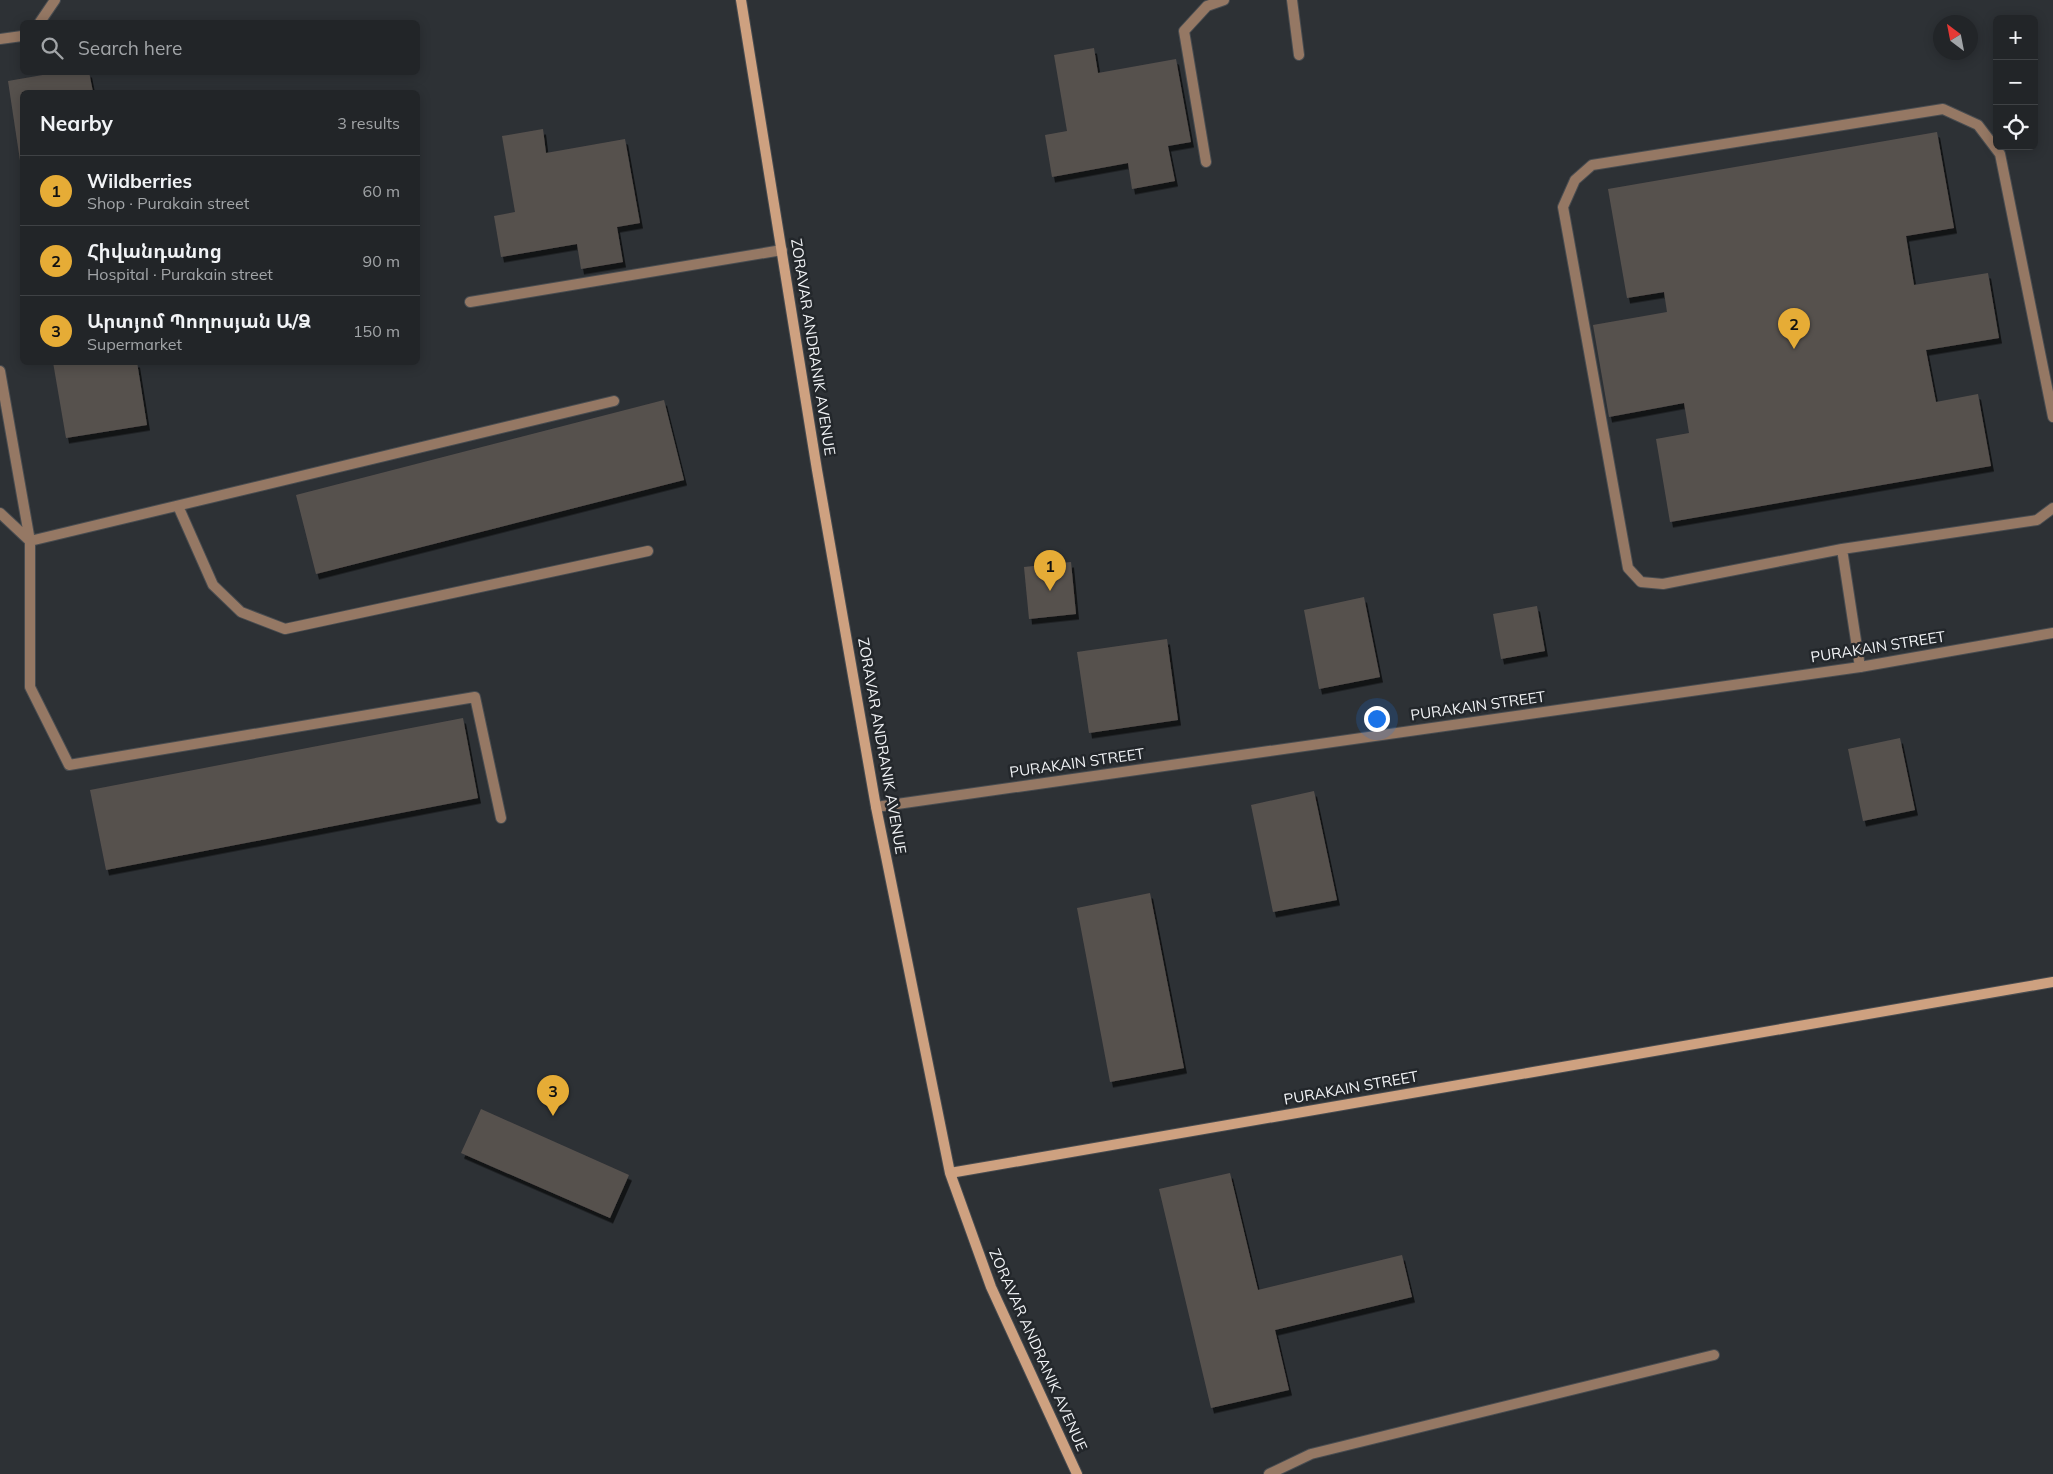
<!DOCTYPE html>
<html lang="en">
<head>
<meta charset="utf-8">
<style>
	:root { --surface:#222528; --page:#2e3134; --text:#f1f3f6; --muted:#a2a5a8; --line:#3f4245; --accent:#e6ac36 }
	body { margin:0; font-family:Mulish,"Noto Sans Armenian",sans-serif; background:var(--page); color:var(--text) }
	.controls { position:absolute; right:15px; top:15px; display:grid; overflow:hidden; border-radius:8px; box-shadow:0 2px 12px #0003 }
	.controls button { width:45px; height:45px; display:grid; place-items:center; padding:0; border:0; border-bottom:1px solid var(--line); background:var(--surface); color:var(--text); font:25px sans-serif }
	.compass { position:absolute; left:1933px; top:15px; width:45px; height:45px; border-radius:50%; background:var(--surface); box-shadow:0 2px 12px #0003; rotate:328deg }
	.you { position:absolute; left:1376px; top:718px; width:18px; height:18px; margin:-12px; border:4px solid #fff; border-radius:50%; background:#1a73e8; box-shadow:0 0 0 8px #1a73e833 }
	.badge { display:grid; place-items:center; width:32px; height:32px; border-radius:50%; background:var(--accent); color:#111; font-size:16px; font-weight:700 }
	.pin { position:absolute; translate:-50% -41px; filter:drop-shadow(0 1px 2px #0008) }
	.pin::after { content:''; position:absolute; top:26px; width:18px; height:15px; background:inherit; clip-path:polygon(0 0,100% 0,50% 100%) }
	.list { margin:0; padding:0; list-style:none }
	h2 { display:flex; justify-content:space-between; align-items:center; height:65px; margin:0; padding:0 20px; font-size:21px }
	h2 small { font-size:16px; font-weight:400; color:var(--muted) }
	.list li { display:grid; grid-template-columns:32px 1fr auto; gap:15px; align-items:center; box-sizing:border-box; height:70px; padding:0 20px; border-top:1px solid var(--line) }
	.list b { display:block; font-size:19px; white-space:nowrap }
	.list p { margin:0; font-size:16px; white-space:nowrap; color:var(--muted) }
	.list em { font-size:16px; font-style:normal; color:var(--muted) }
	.icon { flex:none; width:28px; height:28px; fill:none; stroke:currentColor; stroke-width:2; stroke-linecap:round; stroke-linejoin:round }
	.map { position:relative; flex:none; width:2053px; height:1474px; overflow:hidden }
	.search { position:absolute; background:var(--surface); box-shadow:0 2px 12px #0003; left:20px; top:20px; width:400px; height:55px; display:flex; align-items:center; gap:12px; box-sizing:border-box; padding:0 18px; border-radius:8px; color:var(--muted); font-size:19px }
	.panel { position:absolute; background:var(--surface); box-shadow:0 2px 12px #0003; left:20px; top:90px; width:400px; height:275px; border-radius:8px }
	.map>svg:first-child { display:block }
	.building { fill:#57514e; filter:url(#shadow) }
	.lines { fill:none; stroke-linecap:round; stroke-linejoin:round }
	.lane-casing { stroke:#484c50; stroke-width:12 }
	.street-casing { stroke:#484c50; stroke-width:12 }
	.secondary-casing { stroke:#484c50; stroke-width:12 }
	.lane { stroke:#957864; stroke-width:10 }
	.street { stroke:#957864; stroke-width:10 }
	.secondary { stroke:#cea180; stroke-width:10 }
	.labels { text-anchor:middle; stroke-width:5; stroke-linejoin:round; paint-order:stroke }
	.street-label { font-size:15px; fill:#f1f3f6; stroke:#23272b }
</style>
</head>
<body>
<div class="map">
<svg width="2053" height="1474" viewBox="0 0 2053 1474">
	<defs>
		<filter id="shadow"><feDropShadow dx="3" dy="5.5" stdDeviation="0" flood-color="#0009"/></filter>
	</defs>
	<rect width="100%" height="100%" fill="#2d3135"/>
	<!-- building -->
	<path class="building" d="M 1094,48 L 1098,73 L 1176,59 L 1191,142 L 1168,146 L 1175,181 L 1132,189 L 1128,163 L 1052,177 L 1045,135 L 1067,131 L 1054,55 Z
		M 60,72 L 89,72 L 93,92 L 22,92 L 21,167 L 8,81 Z
		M 543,129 L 546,153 L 625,139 L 640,223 L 617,227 L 623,262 L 581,269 L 577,244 L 501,257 L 494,216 L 515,212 L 502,136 Z
		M 1937,132 L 1954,228 L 1906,236 L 1914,285 L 1988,273 L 1999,338 L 1926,350 L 1936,402 L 1978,394 L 1991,466 L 1670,522 L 1656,439 L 1689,433 L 1684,403 L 1609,417 L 1593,325 L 1667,312 L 1664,292 L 1627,298 L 1608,189 Z
		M 53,362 L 137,362 L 147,425 L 66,438 Z
		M 664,400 L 684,480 L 316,574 L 296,495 Z
		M 1071,562 L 1076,614 L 1029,619 L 1024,567 Z
		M 1364,597 L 1380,677 L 1319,689 L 1304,610 Z
		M 1537,606 L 1545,651 L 1501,659 L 1493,614 Z
		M 1167,639 L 1178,720 L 1089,733 L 1077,652 Z
		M 463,718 L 478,798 L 106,870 L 90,790 Z
		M 1900,738 L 1915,810 L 1863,821 L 1848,749 Z
		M 1314,791 L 1337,900 L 1273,912 L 1251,805 Z
		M 1150,893 L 1184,1068 L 1110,1082 L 1077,908 Z
		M 481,1109 L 629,1175 L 610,1218 L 461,1153 Z
		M 1230,1173 L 1258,1290 L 1402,1255 L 1412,1297 L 1275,1330 L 1289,1390 L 1211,1408 L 1159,1189 Z"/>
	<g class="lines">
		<defs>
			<path id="lane" d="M 40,22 L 55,0
				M 1206,162 L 1184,31 L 1207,6 L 1224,0
				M 470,302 L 782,250
				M 0,371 L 30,541 L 614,401
				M 2053,417 L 2000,154 L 1978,125 L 1943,109 L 1592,165 L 1575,180 L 1563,207 L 1628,568 L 1641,582 L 1663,584 L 1842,549 L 2037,520 L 2053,508
				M 178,506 L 213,585 L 241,612 L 285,629 L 648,551
				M 0,513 L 30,541 L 30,687 L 69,765 L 475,697 L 501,818
				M 1842,549 L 1860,667
				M 1269,1474 L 1311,1454 L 1714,1355"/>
			<path id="street" d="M 1292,0 L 1299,55
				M 0,39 L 22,36
				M 876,807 L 1860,667 L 2053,633"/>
			<path id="secondary" d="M 741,0 L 817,470 L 876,807 L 950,1173 L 991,1287 L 1077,1474
				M 950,1173 L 2053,982"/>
		</defs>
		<!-- lane casing -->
		<use href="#lane" class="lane-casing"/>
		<!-- street casing -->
		<use href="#street" class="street-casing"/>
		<!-- secondary casing -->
		<use href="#secondary" class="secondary-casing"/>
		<!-- lane -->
		<use href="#lane" class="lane"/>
		<!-- street -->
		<use href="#street" class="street"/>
		<!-- secondary -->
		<use href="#secondary" class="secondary"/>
	</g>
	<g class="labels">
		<!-- street labels -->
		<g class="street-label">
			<text transform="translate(813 347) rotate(81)" y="5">ZORAVAR ANDRANIK AVENUE</text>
			<text transform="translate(1878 647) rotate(-9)" y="5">PURAKAIN STREET</text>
			<text transform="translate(1478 706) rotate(-8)" y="5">PURAKAIN STREET</text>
			<text transform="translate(882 746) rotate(80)" y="5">ZORAVAR ANDRANIK AVENUE</text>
			<text transform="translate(1077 763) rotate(-8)" y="5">PURAKAIN STREET</text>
			<text transform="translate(1351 1088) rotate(-10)" y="5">PURAKAIN STREET</text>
			<text transform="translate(1038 1350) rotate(66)" y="5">ZORAVAR ANDRANIK AVENUE</text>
		</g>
	</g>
</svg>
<div class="controls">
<button>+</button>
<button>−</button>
<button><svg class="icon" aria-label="locate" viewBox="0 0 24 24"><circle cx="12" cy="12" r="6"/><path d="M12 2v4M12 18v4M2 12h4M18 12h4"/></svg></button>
</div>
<svg class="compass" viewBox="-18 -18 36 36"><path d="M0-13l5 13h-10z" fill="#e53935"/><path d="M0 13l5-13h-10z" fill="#a2a5a8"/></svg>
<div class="you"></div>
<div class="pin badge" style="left:1050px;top:591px">1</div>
<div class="pin badge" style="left:1794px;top:349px">2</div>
<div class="pin badge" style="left:553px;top:1116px">3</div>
<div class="search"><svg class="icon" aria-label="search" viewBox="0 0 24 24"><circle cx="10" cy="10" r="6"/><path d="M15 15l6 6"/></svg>Search here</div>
<section class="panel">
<h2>Nearby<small>3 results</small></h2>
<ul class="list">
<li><span class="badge">1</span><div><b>Wildberries</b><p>Shop · Purakain street</p></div><em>60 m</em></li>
<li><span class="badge">2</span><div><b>Հիվանդանոց</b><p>Hospital · Purakain street</p></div><em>90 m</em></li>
<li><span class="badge">3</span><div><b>Արտյոմ Պողոսյան Ա/Ձ</b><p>Supermarket</p></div><em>150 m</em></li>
</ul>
</section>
</div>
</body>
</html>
